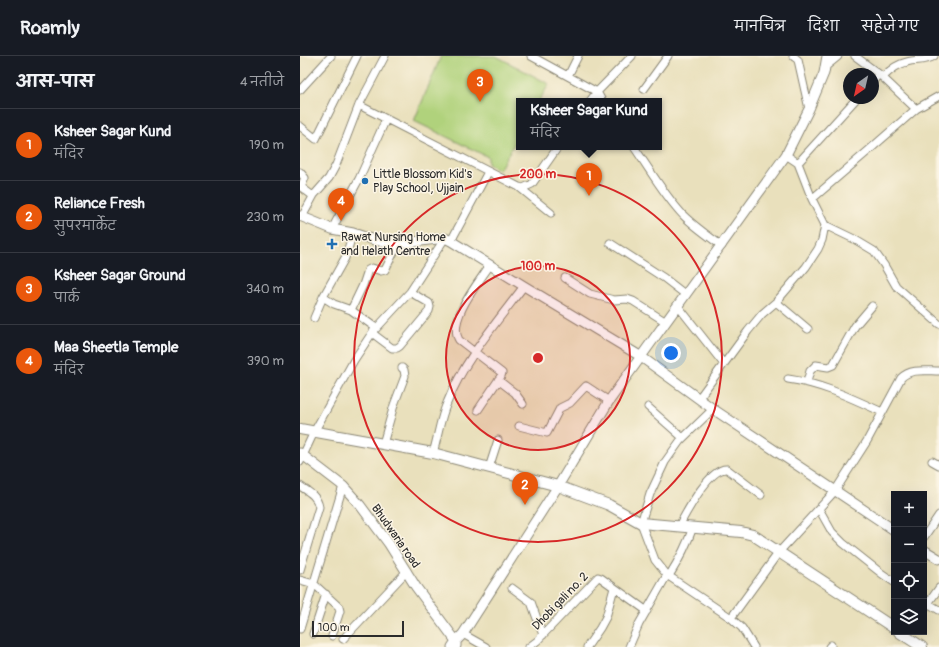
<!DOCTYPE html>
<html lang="hi">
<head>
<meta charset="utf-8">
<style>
	:root { --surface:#171b24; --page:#20242c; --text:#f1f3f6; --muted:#9ea1a6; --line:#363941; --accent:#ea580c }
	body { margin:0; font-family:Pangolin,"Playpen Sans Deva",sans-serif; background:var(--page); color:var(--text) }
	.controls { position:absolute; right:12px; bottom:12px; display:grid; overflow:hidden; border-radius:0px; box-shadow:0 4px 16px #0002 }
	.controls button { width:36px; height:36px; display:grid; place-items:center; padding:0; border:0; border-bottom:1px solid var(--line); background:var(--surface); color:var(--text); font:20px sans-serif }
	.compass { position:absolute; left:543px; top:12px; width:36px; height:36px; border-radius:50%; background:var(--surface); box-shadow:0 4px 16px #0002; rotate:214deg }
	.scale { position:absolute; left:12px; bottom:10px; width:92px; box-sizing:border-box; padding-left:4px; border:2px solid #2b2b2b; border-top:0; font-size:11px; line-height:14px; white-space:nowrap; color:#2b2b2b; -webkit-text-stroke:3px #fcf5e5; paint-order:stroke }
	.you { position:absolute; left:371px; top:297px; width:14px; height:14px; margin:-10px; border:3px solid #fff; border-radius:50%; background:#1a73e8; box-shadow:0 0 0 6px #1a73e833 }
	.badge { display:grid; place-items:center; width:26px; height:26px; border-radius:50%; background:var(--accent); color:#fff; font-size:13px; font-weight:700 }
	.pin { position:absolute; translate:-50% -33px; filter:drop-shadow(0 1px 2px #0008) }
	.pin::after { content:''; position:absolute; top:21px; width:14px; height:12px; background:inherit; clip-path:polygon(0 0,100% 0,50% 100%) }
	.popup { position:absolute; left:216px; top:42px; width:146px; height:52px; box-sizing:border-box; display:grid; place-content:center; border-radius:0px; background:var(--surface); filter:drop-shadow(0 1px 3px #0005); font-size:13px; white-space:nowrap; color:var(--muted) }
	.popup b { font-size:15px; color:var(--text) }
	.popup::after { content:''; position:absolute; left:50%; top:100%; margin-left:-8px; border:8px solid transparent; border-top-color:var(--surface) }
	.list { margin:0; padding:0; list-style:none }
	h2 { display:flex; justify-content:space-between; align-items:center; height:52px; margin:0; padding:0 16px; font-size:17px }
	h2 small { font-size:13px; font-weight:400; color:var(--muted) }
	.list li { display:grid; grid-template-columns:26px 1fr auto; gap:12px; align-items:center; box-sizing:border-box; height:72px; padding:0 16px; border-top:1px solid var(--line) }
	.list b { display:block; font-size:15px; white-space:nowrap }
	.list p { margin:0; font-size:13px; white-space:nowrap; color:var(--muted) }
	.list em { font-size:13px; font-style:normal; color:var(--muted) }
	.icon { flex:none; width:22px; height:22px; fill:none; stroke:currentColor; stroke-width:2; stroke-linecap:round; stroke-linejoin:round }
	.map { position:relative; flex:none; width:639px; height:591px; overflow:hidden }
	header { display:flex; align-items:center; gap:24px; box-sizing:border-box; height:56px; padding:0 20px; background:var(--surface); border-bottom:1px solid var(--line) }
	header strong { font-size:19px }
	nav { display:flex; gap:22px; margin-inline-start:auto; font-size:14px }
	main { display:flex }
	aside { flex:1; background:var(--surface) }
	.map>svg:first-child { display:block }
	.green { fill:#b0d27b; stroke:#6e7e53 }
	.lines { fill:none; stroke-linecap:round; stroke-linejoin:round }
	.minor-casing { stroke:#8a8674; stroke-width:9 }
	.tertiary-casing { stroke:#8a8674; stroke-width:11 }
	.secondary-casing { stroke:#8a8674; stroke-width:12 }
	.minor { stroke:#fff; stroke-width:7 }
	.tertiary { stroke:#fff; stroke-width:9 }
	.secondary { stroke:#fff; stroke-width:10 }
	.ring { fill:none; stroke:#d62828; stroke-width:2 }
	.poi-dot { fill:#1f6fb2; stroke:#fcf5e5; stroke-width:1.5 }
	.labels { text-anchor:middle; stroke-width:3; stroke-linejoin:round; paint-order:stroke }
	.poi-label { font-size:12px; fill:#2b2b2b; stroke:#fcf5e5; text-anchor:start }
	.street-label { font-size:12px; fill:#2b2b2b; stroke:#fcf5e5 }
	.centre { fill:#d62828; stroke:#fcf5e5; stroke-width:2 }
	.ring-label { font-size:12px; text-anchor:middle; font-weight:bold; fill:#d62828; stroke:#fcf5e5; stroke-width:3; stroke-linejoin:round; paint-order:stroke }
</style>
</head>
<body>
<header>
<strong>Roamly</strong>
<nav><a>मानचित्र</a><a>दिशा</a><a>सहेजे गए</a></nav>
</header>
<main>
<aside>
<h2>आस-पास<small>4 नतीजे</small></h2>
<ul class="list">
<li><span class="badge">1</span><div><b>Ksheer Sagar Kund</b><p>मंदिर</p></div><em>190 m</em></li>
<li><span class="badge">2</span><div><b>Reliance Fresh</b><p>सुपरमार्केट</p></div><em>230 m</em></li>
<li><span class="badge">3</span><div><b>Ksheer Sagar Ground</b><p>पार्क</p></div><em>340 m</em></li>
<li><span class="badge">4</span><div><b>Maa Sheetla Temple</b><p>मंदिर</p></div><em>390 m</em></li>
</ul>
</aside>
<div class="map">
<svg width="639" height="591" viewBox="0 0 639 591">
	<rect width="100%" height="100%" fill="#fcf5e5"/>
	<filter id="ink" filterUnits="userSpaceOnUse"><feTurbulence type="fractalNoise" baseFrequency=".025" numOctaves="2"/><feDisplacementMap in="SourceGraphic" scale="8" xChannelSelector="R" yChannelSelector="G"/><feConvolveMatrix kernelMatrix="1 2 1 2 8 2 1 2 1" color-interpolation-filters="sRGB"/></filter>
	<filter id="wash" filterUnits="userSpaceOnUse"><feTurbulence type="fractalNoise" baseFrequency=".012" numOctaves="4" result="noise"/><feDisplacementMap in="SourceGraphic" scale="16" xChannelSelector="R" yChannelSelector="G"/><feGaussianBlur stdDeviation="0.9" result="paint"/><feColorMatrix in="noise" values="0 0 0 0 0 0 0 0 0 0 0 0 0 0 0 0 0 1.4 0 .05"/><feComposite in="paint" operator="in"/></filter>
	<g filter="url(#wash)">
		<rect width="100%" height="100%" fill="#e9e0bc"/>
		<!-- green -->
		<path class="green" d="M 141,0 L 196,0 L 249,28 L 239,45 L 219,45 L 219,80 L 199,114 L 188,108 L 188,101 L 114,65 Z"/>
	</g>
	<g filter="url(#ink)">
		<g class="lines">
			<defs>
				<path id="minor" d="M 231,0 L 297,36 L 290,45
					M 493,0 L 498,4 L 509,53
					M 555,0 L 579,18
					M 268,20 L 278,0
					M 583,21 C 590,14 597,8 607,6 C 616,3 626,6 634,0
					M 573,25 L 579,18 L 616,53
					M 344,33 L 368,0
					M 0,34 L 31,0
					M 302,45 L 297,36 L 332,0
					M 59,49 L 219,131 L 223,132 L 232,128 L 258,91
					M 0,70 L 16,83 L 57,0
					M 334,91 C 350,114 364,139 383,159 C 394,170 408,180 422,190
					M 486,99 L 498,107 L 512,143
					M 498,107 L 557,42
					M 0,116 L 5,122 L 1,131 L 13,140
					M 219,131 L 251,157
					M 2,161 L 14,139 L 29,122 L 36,109 L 59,49 L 85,0
					M 525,169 L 554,183 L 574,195 L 584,209 L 596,230 L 639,268
					M 32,173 L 59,123 L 86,63
					M 53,177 L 45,202 L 23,241 L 34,248 L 51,254 L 76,272
					M 151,185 L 188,116
					M 310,187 L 364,222 L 386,239
					M 265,222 L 290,238 L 314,244 L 327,243 L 333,245 L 366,266
					M 476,246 L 508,273
					M 378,250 L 423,307
					M 51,254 L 63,229 L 68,214 L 72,212 L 81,215 L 85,214 L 95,194 L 97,188
					M 14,262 L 23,241
					M 72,277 L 92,292 L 97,292 L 100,290 L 129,255 L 130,251 L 129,247 L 110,236
					M 488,323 C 523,328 551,342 582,356
					M 198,324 L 215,337 L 223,348
					M 507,326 L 510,315 L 516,309 L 528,311 L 533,309 L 555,270 L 572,250
					M 399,342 L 448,275 L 462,258 L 476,246 L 506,211 L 518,193 L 522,184 L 525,169 L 512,143 L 568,95 L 616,53 L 639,40
					M 348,351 L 383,382
					M 413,353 L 380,385 L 365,406 L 350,438 L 341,467 L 355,504 L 367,519 L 431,562 L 479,496 L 535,435 L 567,385 L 601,322 C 611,312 626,315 639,315
					M 178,354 L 201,320 L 202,317 L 159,284 C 147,264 179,226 190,209
					M 219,370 L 247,377 L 260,352 L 270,347 L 286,330 L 309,345
					M 83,388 L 94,349 L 105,320 L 104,314 L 102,312
					M 133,397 C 138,381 140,363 147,347 C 164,304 196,267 224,230
					M 632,405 L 639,409
					M 0,406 L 14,376 L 54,304 L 72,277 L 110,236 L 145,182
					M 189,412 L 198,384
					M 0,430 C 9,436 17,440 19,451 L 0,514
					M 519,453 L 532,476 L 543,487 L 581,517 L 594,526
					M 379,470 C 386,457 410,411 427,413 L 461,439
					M 624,481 L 639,459
					M 369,520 C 379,504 387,489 393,471
					M 0,524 L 14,528 L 39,551 L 40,555 L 32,580
					M 212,532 L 231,546 L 243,579
					M 624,545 L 639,554
					M 624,553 L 639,532
					M 431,562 L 442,572 L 454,591
					M 0,573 L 43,430
					M 13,578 L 26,538
					M 163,578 L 186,591
					M 43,583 L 107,515
					M 229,591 L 237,585 L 298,521 L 301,522 L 347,555
					M 287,591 L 300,572 L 306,561 L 314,532
					M 329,591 L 339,568 L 367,519
					M 529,591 L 531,589"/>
				<path id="tertiary" d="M 526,9 L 537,0
					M 0,160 L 32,173 L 53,177 L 74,184 L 97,188 L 145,182 L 151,185 L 224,230 L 340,300 L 413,353 L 594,474
					M 0,397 L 43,430 L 60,449 L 89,488 L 116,531 L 156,585 L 156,590
					M 624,494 L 639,503
					M 152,591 L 156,585 L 163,578 L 258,430 L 309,345 L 486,99 L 509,53 L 524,17 L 527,0"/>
				<path id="secondary" d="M 0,373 L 133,397 L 258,430 L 309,449 L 341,467 L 441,476 L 453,479 L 594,572
					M 599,576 L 622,591"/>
			</defs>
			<!-- minor casing -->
			<use href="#minor" class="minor-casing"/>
			<!-- tertiary casing -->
			<use href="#tertiary" class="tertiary-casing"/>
			<!-- secondary casing -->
			<use href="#secondary" class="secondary-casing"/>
			<!-- minor -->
			<use href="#minor" class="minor"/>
			<!-- tertiary -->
			<use href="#tertiary" class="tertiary"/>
			<!-- secondary -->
			<use href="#secondary" class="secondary"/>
		</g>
	</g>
	<!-- distance rings -->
	<circle cx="238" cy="302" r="92" fill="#d62828" fill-opacity=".12"/>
	<g class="ring">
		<circle cx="238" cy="302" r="92"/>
		<circle cx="238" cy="302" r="184"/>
	</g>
	<!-- markers -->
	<g class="poi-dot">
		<circle cx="65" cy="125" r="4"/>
		<path d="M30 182h4v4h4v4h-4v4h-4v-4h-4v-4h4z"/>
	</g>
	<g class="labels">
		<!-- poi labels -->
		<g class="poi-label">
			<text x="73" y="122">Little Blossom Kid's<tspan x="73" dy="14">Play School, Ujjain</tspan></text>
			<text x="41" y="185">Rawat Nursing Home<tspan x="41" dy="14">and Helath Centre</tspan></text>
		</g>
		<!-- street labels -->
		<g class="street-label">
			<text transform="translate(96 480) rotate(55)" y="4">Bhudwaria road</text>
			<text transform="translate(260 545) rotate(-46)" y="4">Dhobi gali no. 2</text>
		</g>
	</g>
	<circle cx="238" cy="302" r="6" class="centre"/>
	<g class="ring-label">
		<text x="238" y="122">200 m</text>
		<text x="238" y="214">100 m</text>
	</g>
</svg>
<div class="controls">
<button>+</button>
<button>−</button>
<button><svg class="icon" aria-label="locate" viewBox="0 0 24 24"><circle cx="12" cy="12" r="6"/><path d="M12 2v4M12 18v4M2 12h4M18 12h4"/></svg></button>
<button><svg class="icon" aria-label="layers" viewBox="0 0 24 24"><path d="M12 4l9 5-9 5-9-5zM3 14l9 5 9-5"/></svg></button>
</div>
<svg class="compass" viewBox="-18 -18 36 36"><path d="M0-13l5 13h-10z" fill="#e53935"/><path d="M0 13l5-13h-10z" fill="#9ea1a6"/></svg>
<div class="scale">100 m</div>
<div class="you"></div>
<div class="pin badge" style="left:289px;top:140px">1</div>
<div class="popup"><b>Ksheer Sagar Kund</b>मंदिर</div>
<div class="pin badge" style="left:225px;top:449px">2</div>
<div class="pin badge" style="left:180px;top:46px">3</div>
<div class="pin badge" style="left:41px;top:165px">4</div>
</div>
</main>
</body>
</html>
